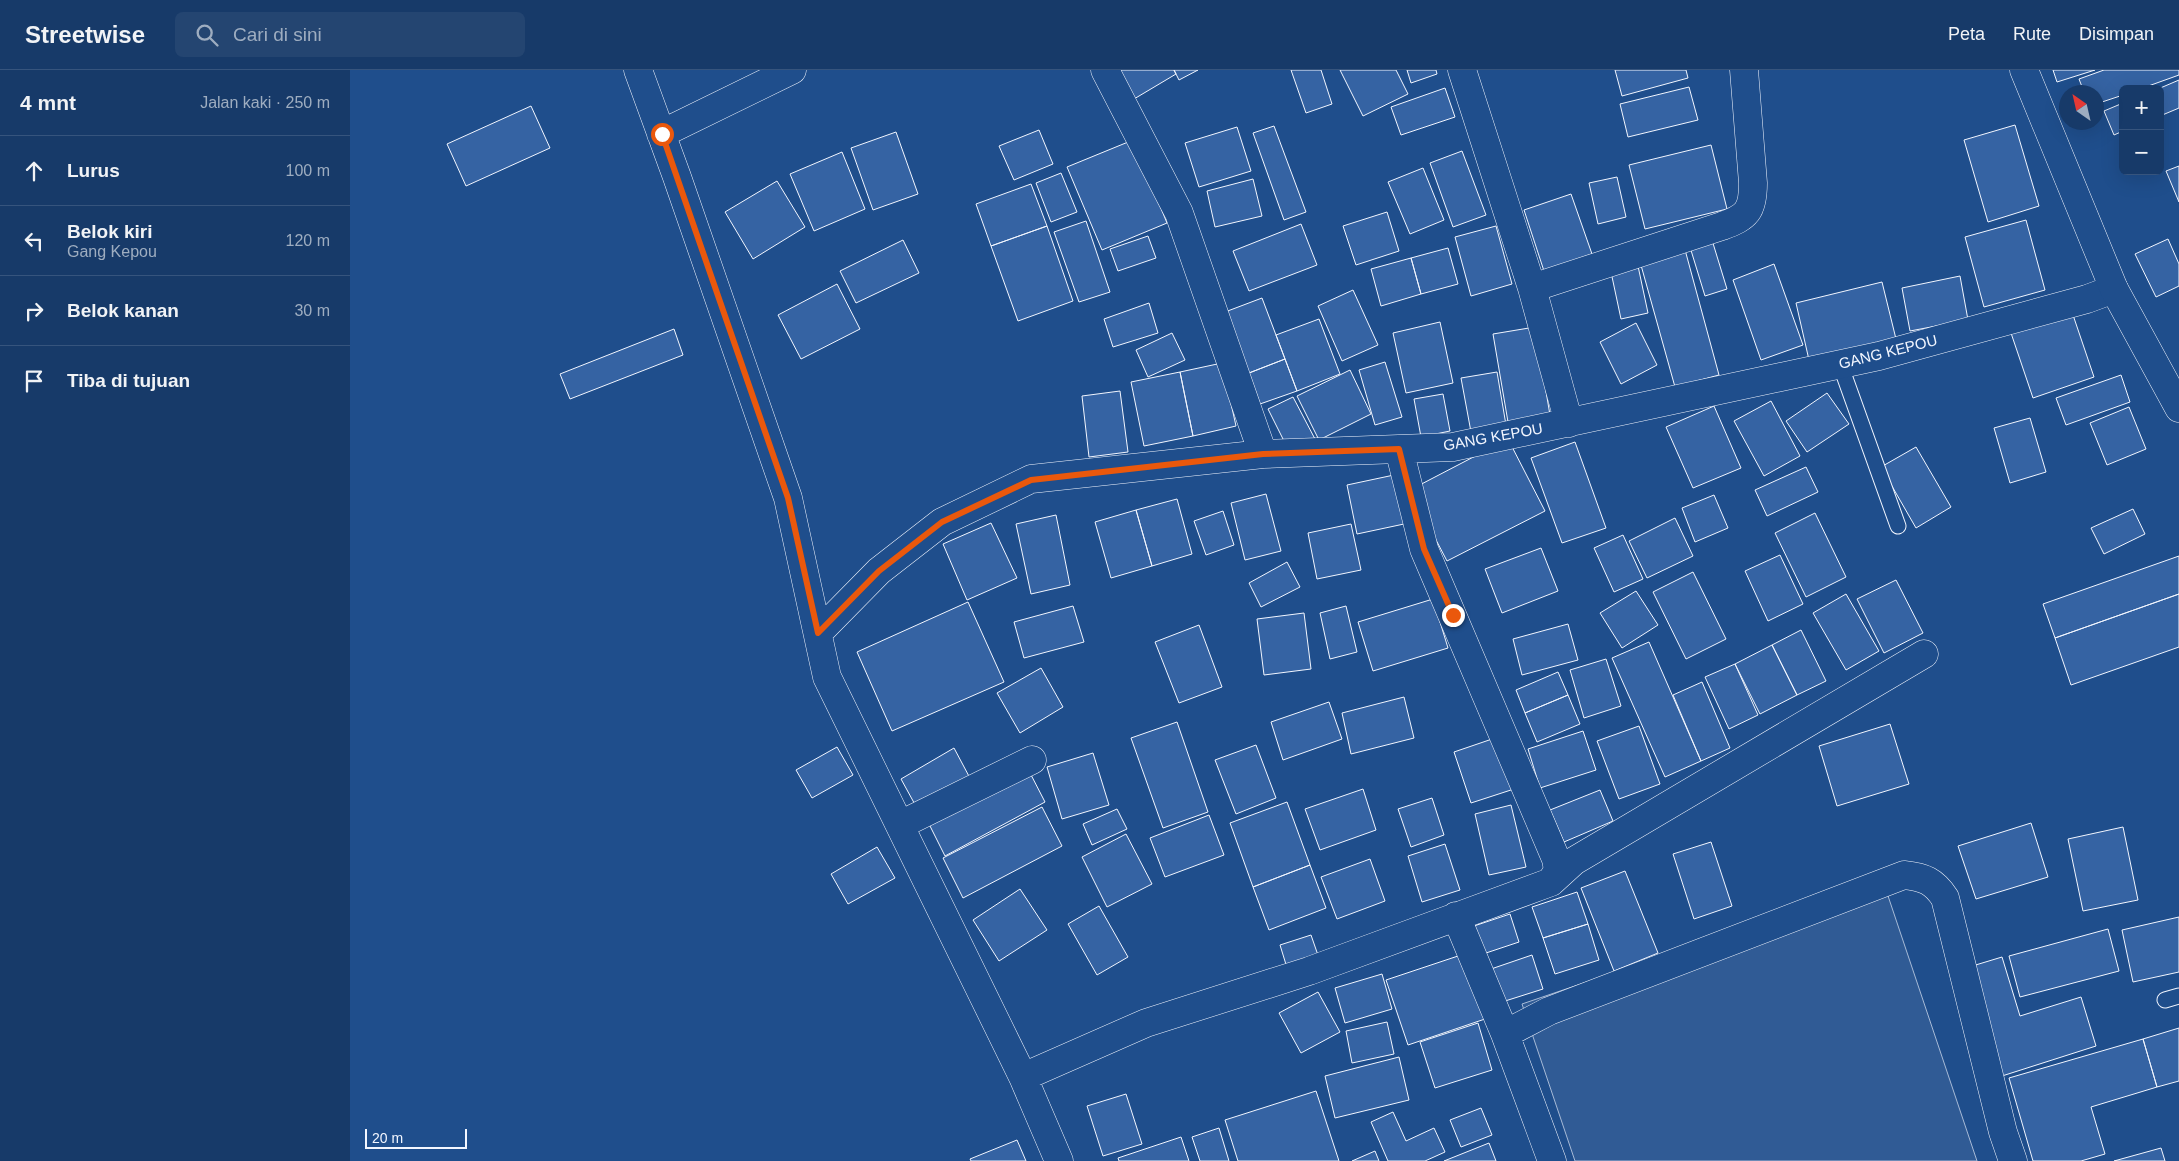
<!DOCTYPE html>
<html lang="id">
<head>
<meta charset="utf-8">
<style>
	:root { --surface:#173a69; --page:#244571; --text:#f1f3f6; --muted:#9eadc0; --line:#36547d }
	body { margin:0; font-family:Arial,sans-serif; background:var(--page); color:var(--text) }
	.controls { position:absolute; right:15px; top:15px; display:grid; overflow:hidden; border-radius:8px; box-shadow:0 5px 20px #0002 }
	.controls button { width:45px; height:45px; display:grid; place-items:center; padding:0; border:0; border-bottom:1px solid var(--line); background:var(--surface); color:var(--text); font:25px sans-serif }
	.compass { position:absolute; left:1709px; top:15px; width:45px; height:45px; border-radius:50%; background:var(--surface); box-shadow:0 5px 20px #0002; rotate:326deg }
	.scale { position:absolute; left:15px; bottom:12px; width:102px; box-sizing:border-box; padding-left:5px; border:2px solid #f2f6ff; border-top:0; font-size:14px; line-height:18px; white-space:nowrap; color:#f2f6ff; -webkit-text-stroke:4px #1f4e8c; paint-order:stroke }
	.stop { position:absolute; width:15px; height:15px; margin:-11px; border:4px solid #ea580c; border-radius:50%; background:#fff }
	.stop.end { background:#ea580c; border-color:#fff; box-shadow:0 1px 5px #0008 }
	.list { margin:0; padding:0; list-style:none }
	h2 { display:flex; justify-content:space-between; align-items:center; height:65px; margin:0; padding:0 20px; font-size:21px }
	h2 small { font-size:16px; font-weight:400; color:var(--muted) }
	.list li { display:grid; grid-template-columns:32px 1fr auto; gap:15px; align-items:center; box-sizing:border-box; height:70px; padding:0 20px; border-top:1px solid var(--line) }
	.list b { display:block; font-size:19px; white-space:nowrap }
	.list p { margin:0; font-size:16px; white-space:nowrap; color:var(--muted) }
	.list em { font-size:16px; font-style:normal; color:var(--muted) }
	.icon { flex:none; width:28px; height:28px; fill:none; stroke:currentColor; stroke-width:2; stroke-linecap:round; stroke-linejoin:round }
	.map { position:relative; flex:none; width:1829px; height:1091px; overflow:hidden }
	header { display:flex; align-items:center; gap:30px; box-sizing:border-box; height:70px; padding:0 25px; background:var(--surface); border-bottom:1px solid var(--line) }
	header strong { font-size:24px }
	nav { display:flex; gap:28px; margin-inline-start:auto; font-size:18px }
	.search { width:350px; height:45px; background:var(--page); display:flex; align-items:center; gap:12px; box-sizing:border-box; padding:0 18px; border-radius:8px; color:var(--muted); font-size:19px }
	main { display:flex }
	aside { flex:1; background:var(--surface) }
	.map>svg:first-child { display:block }
	.green { fill:#305b95; stroke:#a8bbd7 }
	.building { fill:#3563a3; stroke:#f2f6ff }
	.lines { fill:none; stroke-linecap:round; stroke-linejoin:round }
	.lane-casing { stroke:#f2f6ff; stroke-width:17 }
	.street-casing { stroke:#f2f6ff; stroke-width:29 }
	.primary-casing { stroke:#f2f6ff; stroke-width:29 }
	.lane { stroke:#1f4e8c; stroke-width:15 }
	.street { stroke:#1f4e8c; stroke-width:28 }
	.primary { stroke:#1f4e8c; stroke-width:28 }
	.route { stroke:#ea580c; stroke-width:6 }
	.labels { text-anchor:middle; stroke-width:4; stroke-linejoin:round; paint-order:stroke }
	.street-label { font-size:15px; fill:#f2f6ff; stroke:#1f4e8c }
</style>
</head>
<body>
<header>
<strong>Streetwise</strong>
<div class="search"><svg class="icon" aria-label="search" viewBox="0 0 24 24"><circle cx="10" cy="10" r="6"/><path d="M15 15l6 6"/></svg>Cari di sini</div>
<nav><a>Peta</a><a>Rute</a><a>Disimpan</a></nav>
</header>
<main>
<aside>
<h2>4 mnt<small>Jalan kaki · 250 m</small></h2>
<ul class="list">
<li><svg class="icon" aria-label="ahead" viewBox="0 0 24 24"><path d="M12 20V5M6 11l6-6 6 6"/></svg><div><b>Lurus</b></div><em>100 m</em></li>
<li><svg class="icon" aria-label="left" viewBox="0 0 24 24"><path d="M17 20v-9H6M10 6l-5 5 5 5"/></svg><div><b>Belok kiri</b><p>Gang Kepou</p></div><em>120 m</em></li>
<li><svg class="icon" aria-label="right" viewBox="0 0 24 24"><path d="M7 20v-9h11M14 6l5 5-5 5"/></svg><div><b>Belok kanan</b></div><em>30 m</em></li>
<li><svg class="icon" aria-label="arrive" viewBox="0 0 24 24"><path d="M6 21V4h12l-3 4 3 4H6"/></svg><div><b>Tiba di tujuan</b></div></li>
</ul>
</aside>
<div class="map">
<svg width="1829" height="1091" viewBox="0 0 1829 1091">
	<rect width="100%" height="100%" fill="#1f4e8c"/>
	<!-- green -->
	<path class="green" d="M 1533,811 L 1627,1091 L 1225,1091 L 1172,934 Z"/>
	<!-- building -->
	<path class="building" d="M 767,0 L 824,0 L 826,4 L 784,29 Z
		M 824,0 L 848,0 L 829,10 Z
		M 941,0 L 971,0 L 982,34 L 956,43 Z
		M 990,0 L 1046,0 L 1058,24 L 1013,46 Z
		M 1057,0 L 1086,0 L 1087,4 L 1061,13 Z
		M 1265,0 L 1336,0 L 1338,8 L 1272,26 Z
		M 1703,0 L 1745,0 L 1707,12 Z
		M 1754,0 L 1829,0 L 1829,5 L 1790,19 L 1773,19 L 1773,25 L 1746,34 L 1746,22 L 1734,22 L 1729,9 Z
		M 1829,10 L 1829,38 L 1810,46 L 1810,19 L 1808,19 Z
		M 1339,17 L 1348,50 L 1278,67 L 1270,34 Z
		M 1095,18 L 1105,47 L 1051,65 L 1041,37 Z
		M 1773,33 L 1773,61 L 1764,65 L 1754,41 Z
		M 181,36 L 200,78 L 116,116 L 97,74 Z
		M 1665,55 L 1689,136 L 1638,152 L 1614,70 Z
		M 924,56 L 956,142 L 934,150 L 903,63 Z
		M 887,57 L 901,101 L 849,117 L 835,73 Z
		M 689,60 L 703,94 L 664,110 L 649,76 Z
		M 546,62 L 568,124 L 523,140 L 501,78 Z
		M 783,70 L 817,153 L 752,180 L 717,97 Z
		M 1361,75 L 1377,139 L 1295,159 L 1279,95 Z
		M 1112,81 L 1136,145 L 1103,157 L 1080,93 Z
		M 492,82 L 515,139 L 464,161 L 440,104 Z
		M 1829,96 L 1829,132 L 1816,101 Z
		M 1073,98 L 1094,150 L 1060,164 L 1038,112 Z
		M 711,103 L 727,142 L 701,152 L 686,113 Z
		M 1267,107 L 1276,147 L 1248,154 L 1239,113 Z
		M 903,109 L 912,146 L 865,157 L 857,121 Z
		M 427,111 L 455,157 L 403,189 L 375,142 Z
		M 681,114 L 697,156 L 641,176 L 626,134 Z
		M 1221,124 L 1242,184 L 1194,201 L 1174,140 Z
		M 1037,142 L 1049,181 L 1006,195 L 993,156 Z
		M 1676,150 L 1695,220 L 1634,237 L 1615,167 Z
		M 736,151 L 760,222 L 729,232 L 704,162 Z
		M 951,154 L 967,195 L 899,221 L 883,181 Z
		M 697,156 L 723,231 L 668,251 L 641,176 Z
		M 1146,156 L 1162,214 L 1121,226 L 1105,167 Z
		M 798,166 L 806,188 L 768,201 L 760,179 Z
		M 1818,169 L 1829,194 L 1829,216 L 1806,227 L 1785,184 Z
		M 553,170 L 569,203 L 506,233 L 490,201 Z
		M 1362,170 L 1377,219 L 1355,226 L 1340,177 Z
		M 1334,176 L 1369,305 L 1325,317 L 1289,188 Z
		M 1098,178 L 1108,214 L 1071,224 L 1061,188 Z
		M 1061,188 L 1071,224 L 1031,236 L 1021,199 Z
		M 1424,194 L 1453,275 L 1411,290 L 1383,210 Z
		M 1288,196 L 1298,243 L 1271,249 L 1261,202 Z
		M 1610,206 L 1618,250 L 1560,261 L 1552,218 Z
		M 1532,212 L 1546,269 L 1459,290 L 1446,233 Z
		M 487,214 L 510,259 L 451,289 L 428,245 Z
		M 1003,220 L 1028,275 L 992,291 L 968,236 Z
		M 912,228 L 935,289 L 899,303 L 875,242 Z
		M 799,233 L 808,263 L 763,277 L 754,249 Z
		M 1722,242 L 1744,307 L 1683,328 L 1661,263 Z
		M 969,249 L 990,304 L 947,321 L 926,265 Z
		M 1090,252 L 1103,313 L 1056,323 L 1043,263 Z
		M 1286,253 L 1307,295 L 1271,314 L 1250,272 Z
		M 1185,257 L 1200,345 L 1158,352 L 1143,264 Z
		M 324,259 L 333,285 L 220,329 L 210,304 Z
		M 822,263 L 835,290 L 798,307 L 786,280 Z
		M 935,289 L 947,321 L 910,334 L 899,303 Z
		M 1035,292 L 1052,347 L 1025,355 L 1009,300 Z
		M 872,293 L 886,356 L 843,366 L 830,302 Z
		M 1000,300 L 1021,344 L 969,370 L 947,326 Z
		M 830,302 L 843,366 L 794,376 L 781,312 Z
		M 1147,302 L 1156,355 L 1121,362 L 1111,308 Z
		M 1771,305 L 1780,332 L 1716,355 L 1706,328 Z
		M 770,321 L 778,382 L 739,387 L 732,326 Z
		M 1477,323 L 1499,354 L 1457,382 L 1436,351 Z
		M 1093,324 L 1100,361 L 1071,367 L 1064,329 Z
		M 943,327 L 965,369 L 939,381 L 918,339 Z
		M 1421,331 L 1450,386 L 1414,406 L 1384,351 Z
		M 1364,336 L 1391,398 L 1343,418 L 1316,357 Z
		M 1779,337 L 1796,379 L 1757,395 L 1740,353 Z
		M 1680,348 L 1696,402 L 1660,413 L 1644,358 Z
		M 1158,369 L 1195,441 L 1097,491 L 1060,420 Z
		M 1225,372 L 1256,458 L 1212,473 L 1181,388 Z
		M 1566,377 L 1601,437 L 1566,458 L 1531,397 Z
		M 1456,397 L 1468,422 L 1417,446 L 1405,420 Z
		M 1044,405 L 1054,454 L 1007,464 L 997,415 Z
		M 916,424 L 931,481 L 895,490 L 881,433 Z
		M 1364,425 L 1378,458 L 1345,472 L 1332,438 Z
		M 827,429 L 842,484 L 802,496 L 786,440 Z
		M 1783,439 L 1795,464 L 1754,484 L 1741,458 Z
		M 786,440 L 802,496 L 761,508 L 745,452 Z
		M 873,441 L 884,475 L 856,485 L 844,451 Z
		M 1465,443 L 1496,507 L 1456,527 L 1425,463 Z
		M 706,445 L 720,515 L 681,524 L 666,454 Z
		M 1325,448 L 1343,486 L 1297,508 L 1279,471 Z
		M 641,453 L 667,508 L 617,530 L 593,474 Z
		M 1001,454 L 1011,500 L 967,509 L 958,463 Z
		M 1273,465 L 1293,509 L 1264,522 L 1244,478 Z
		M 1191,478 L 1208,521 L 1152,543 L 1135,499 Z
		M 1430,485 L 1453,534 L 1418,551 L 1395,501 Z
		M 1829,486 L 1829,524 L 1705,568 L 1693,534 Z
		M 937,492 L 950,517 L 911,537 L 899,513 Z
		M 1343,502 L 1376,569 L 1336,589 L 1303,522 Z
		M 1546,510 L 1573,563 L 1534,583 L 1507,529 Z
		M 1286,521 L 1308,555 L 1272,578 L 1250,543 Z
		M 1496,524 L 1529,581 L 1496,600 L 1463,543 Z
		M 1829,524 L 1829,577 L 1721,615 L 1705,568 Z
		M 1083,529 L 1098,578 L 1023,601 L 1008,552 Z
		M 618,532 L 654,612 L 542,661 L 507,582 Z
		M 723,536 L 734,572 L 674,588 L 664,552 Z
		M 996,536 L 1007,582 L 980,589 L 970,543 Z
		M 954,543 L 961,599 L 914,605 L 907,549 Z
		M 1218,554 L 1228,590 L 1172,605 L 1163,569 Z
		M 849,555 L 872,617 L 829,633 L 805,572 Z
		M 1451,560 L 1476,611 L 1447,625 L 1422,575 Z
		M 1299,572 L 1351,691 L 1315,707 L 1262,588 Z
		M 1422,575 L 1447,625 L 1410,644 L 1385,594 Z
		M 1256,589 L 1271,636 L 1234,648 L 1220,600 Z
		M 1385,594 L 1408,645 L 1379,659 L 1355,607 Z
		M 691,598 L 713,637 L 670,663 L 647,623 Z
		M 1208,602 L 1218,625 L 1175,643 L 1166,620 Z
		M 1352,612 L 1380,678 L 1351,691 L 1323,625 Z
		M 1218,625 L 1230,654 L 1187,672 L 1175,643 Z
		M 1054,627 L 1064,668 L 1001,684 L 992,643 Z
		M 979,632 L 992,669 L 933,690 L 921,652 Z
		M 827,652 L 858,742 L 813,758 L 781,668 Z
		M 1540,654 L 1559,714 L 1487,736 L 1469,676 Z
		M 1289,656 L 1310,714 L 1269,729 L 1247,671 Z
		M 1233,661 L 1246,700 L 1190,718 L 1178,679 Z
		M 1148,667 L 1164,719 L 1121,733 L 1104,682 Z
		M 906,675 L 926,728 L 886,744 L 865,690 Z
		M 487,677 L 503,705 L 462,728 L 446,700 Z
		M 604,678 L 621,710 L 568,740 L 551,709 Z
		M 743,683 L 759,735 L 712,749 L 697,697 Z
		M 678,699 L 695,732 L 595,786 L 578,752 Z
		M 1013,719 L 1026,760 L 970,780 L 955,739 Z
		M 1250,720 L 1263,751 L 1214,772 L 1200,740 Z
		M 1082,728 L 1094,765 L 1061,777 L 1048,739 Z
		M 937,732 L 960,795 L 903,817 L 880,753 Z
		M 1161,735 L 1176,797 L 1139,805 L 1125,744 Z
		M 692,737 L 712,776 L 613,828 L 593,788 Z
		M 767,739 L 777,759 L 742,775 L 733,754 Z
		M 859,745 L 874,785 L 815,807 L 800,768 Z
		M 1681,753 L 1698,807 L 1626,829 L 1608,776 Z
		M 1773,757 L 1788,830 L 1733,841 L 1718,769 Z
		M 776,764 L 802,814 L 757,837 L 732,787 Z
		M 1361,772 L 1382,836 L 1344,849 L 1323,784 Z
		M 1095,774 L 1110,820 L 1072,832 L 1058,786 Z
		M 527,777 L 545,808 L 498,834 L 481,804 Z
		M 1020,789 L 1035,831 L 987,849 L 971,807 Z
		M 960,795 L 976,838 L 919,860 L 903,817 Z
		M 1275,801 L 1308,883 L 1264,901 L 1231,818 Z
		M 670,819 L 697,860 L 649,891 L 623,850 Z
		M 1227,822 L 1238,854 L 1193,868 L 1182,837 Z
		M 749,836 L 778,887 L 747,905 L 718,854 Z
		M 1160,844 L 1169,872 L 1130,885 L 1121,857 Z
		M 1829,847 L 1829,902 L 1783,912 L 1772,860 Z
		M 1238,854 L 1249,890 L 1205,904 L 1193,868 Z
		M 1758,859 L 1769,901 L 1670,927 L 1659,886 Z
		M 961,865 L 970,891 L 938,901 L 930,875 Z
		M 1114,884 L 1135,949 L 1058,975 L 1036,910 Z
		M 1182,885 L 1193,919 L 1152,932 L 1141,899 Z
		M 1652,887 L 1670,946 L 1731,927 L 1746,976 L 1652,1006 L 1619,897 Z
		M 1032,904 L 1042,939 L 995,953 L 985,918 Z
		M 968,922 L 990,962 L 951,983 L 929,943 Z
		M 1037,952 L 1044,984 L 1002,993 L 996,961 Z
		M 1128,953 L 1142,1000 L 1085,1018 L 1070,972 Z
		M 1829,958 L 1829,1011 L 1807,1017 L 1793,969 Z
		M 1793,969 L 1807,1017 L 1741,1037 L 1755,1084 L 1731,1091 L 1683,1091 L 1659,1008 Z
		M 1049,987 L 1059,1030 L 985,1048 L 975,1006 Z
		M 966,1021 L 989,1091 L 888,1091 L 875,1050 Z
		M 776,1024 L 792,1074 L 753,1086 L 737,1036 Z
		M 1131,1038 L 1142,1065 L 1111,1077 L 1100,1050 Z
		M 1043,1042 L 1056,1071 L 1084,1058 L 1095,1082 L 1075,1091 L 1038,1091 L 1021,1052 Z
		M 869,1058 L 879,1091 L 850,1091 L 842,1067 Z
		M 831,1067 L 839,1091 L 769,1091 L 768,1088 Z
		M 667,1070 L 676,1091 L 621,1091 L 620,1089 Z
		M 1139,1073 L 1146,1091 L 1094,1091 Z
		M 1811,1078 L 1815,1091 L 1764,1091 Z
		M 1025,1081 L 1029,1091 L 1002,1091 Z"/>
	<g class="lines">
		<defs>
			<path id="lane" d="M 1490,294 L 1548,456
				M 1815,930 L 1829,926"/>
			<path id="street" d="M 288,0 L 327,107 L 438,428 L 477,607 L 673,1007 L 709,1091
				M 755,0 L 829,143 L 913,384
				M 1112,0 L 1182,218 L 1219,353
				M 311,64 L 442,0
				M 1182,218 L 1372,156 C 1397,147 1403,141 1403,113 L 1394,0
				M 1049,379 L 1074,479 L 1206,789 L 1208,800 L 1201,812
				M 468,563 L 529,501 L 592,452 L 681,409 L 913,384 L 1103,377 L 1529,286 L 1737,229 L 1764,219
				M 550,755 L 682,690
				M 1106,846 L 1155,964
				M 673,1007 L 796,953 L 959,901 L 1201,812 L 1224,791 L 1574,584
				M 1202,1091 L 1155,964 L 1199,941 L 1554,805 C 1574,807 1584,811 1595,828 L 1653,1062 L 1663,1091"/>
			<path id="primary" d="M 1674,0 L 1764,219 L 1829,338"/>
		</defs>
		<!-- lane casing -->
		<use href="#lane" class="lane-casing"/>
		<!-- street casing -->
		<use href="#street" class="street-casing"/>
		<!-- primary casing -->
		<use href="#primary" class="primary-casing"/>
		<!-- lane -->
		<use href="#lane" class="lane"/>
		<!-- street -->
		<use href="#street" class="street"/>
		<!-- primary -->
		<use href="#primary" class="primary"/>
	</g>
	<g class="lines">
		<!-- route -->
		<path class="route" d="M 312,64 L 438,428 L 468,563 L 529,501 L 592,452 L 681,410 L 913,384 L 1049,379 L 1074,479 L 1103,545"/>
	</g>
	<g class="labels">
		<!-- street labels -->
		<g class="street-label">
			<text transform="translate(1538 282) rotate(-14)" y="5">GANG KEPOU</text>
			<text transform="translate(1143 367) rotate(-10)" y="5">GANG KEPOU</text>
		</g>
	</g>
</svg>
<div class="controls">
<button>+</button>
<button>−</button>
</div>
<svg class="compass" viewBox="-18 -18 36 36"><path d="M0-13l5 13h-10z" fill="#e53935"/><path d="M0 13l5-13h-10z" fill="#9eadc0"/></svg>
<div class="scale">20 m</div>
<div class="stop" style="left:312px;top:64px"></div>
<div class="stop end" style="left:1103px;top:545px"></div>
</div>
</main>
</body>
</html>
